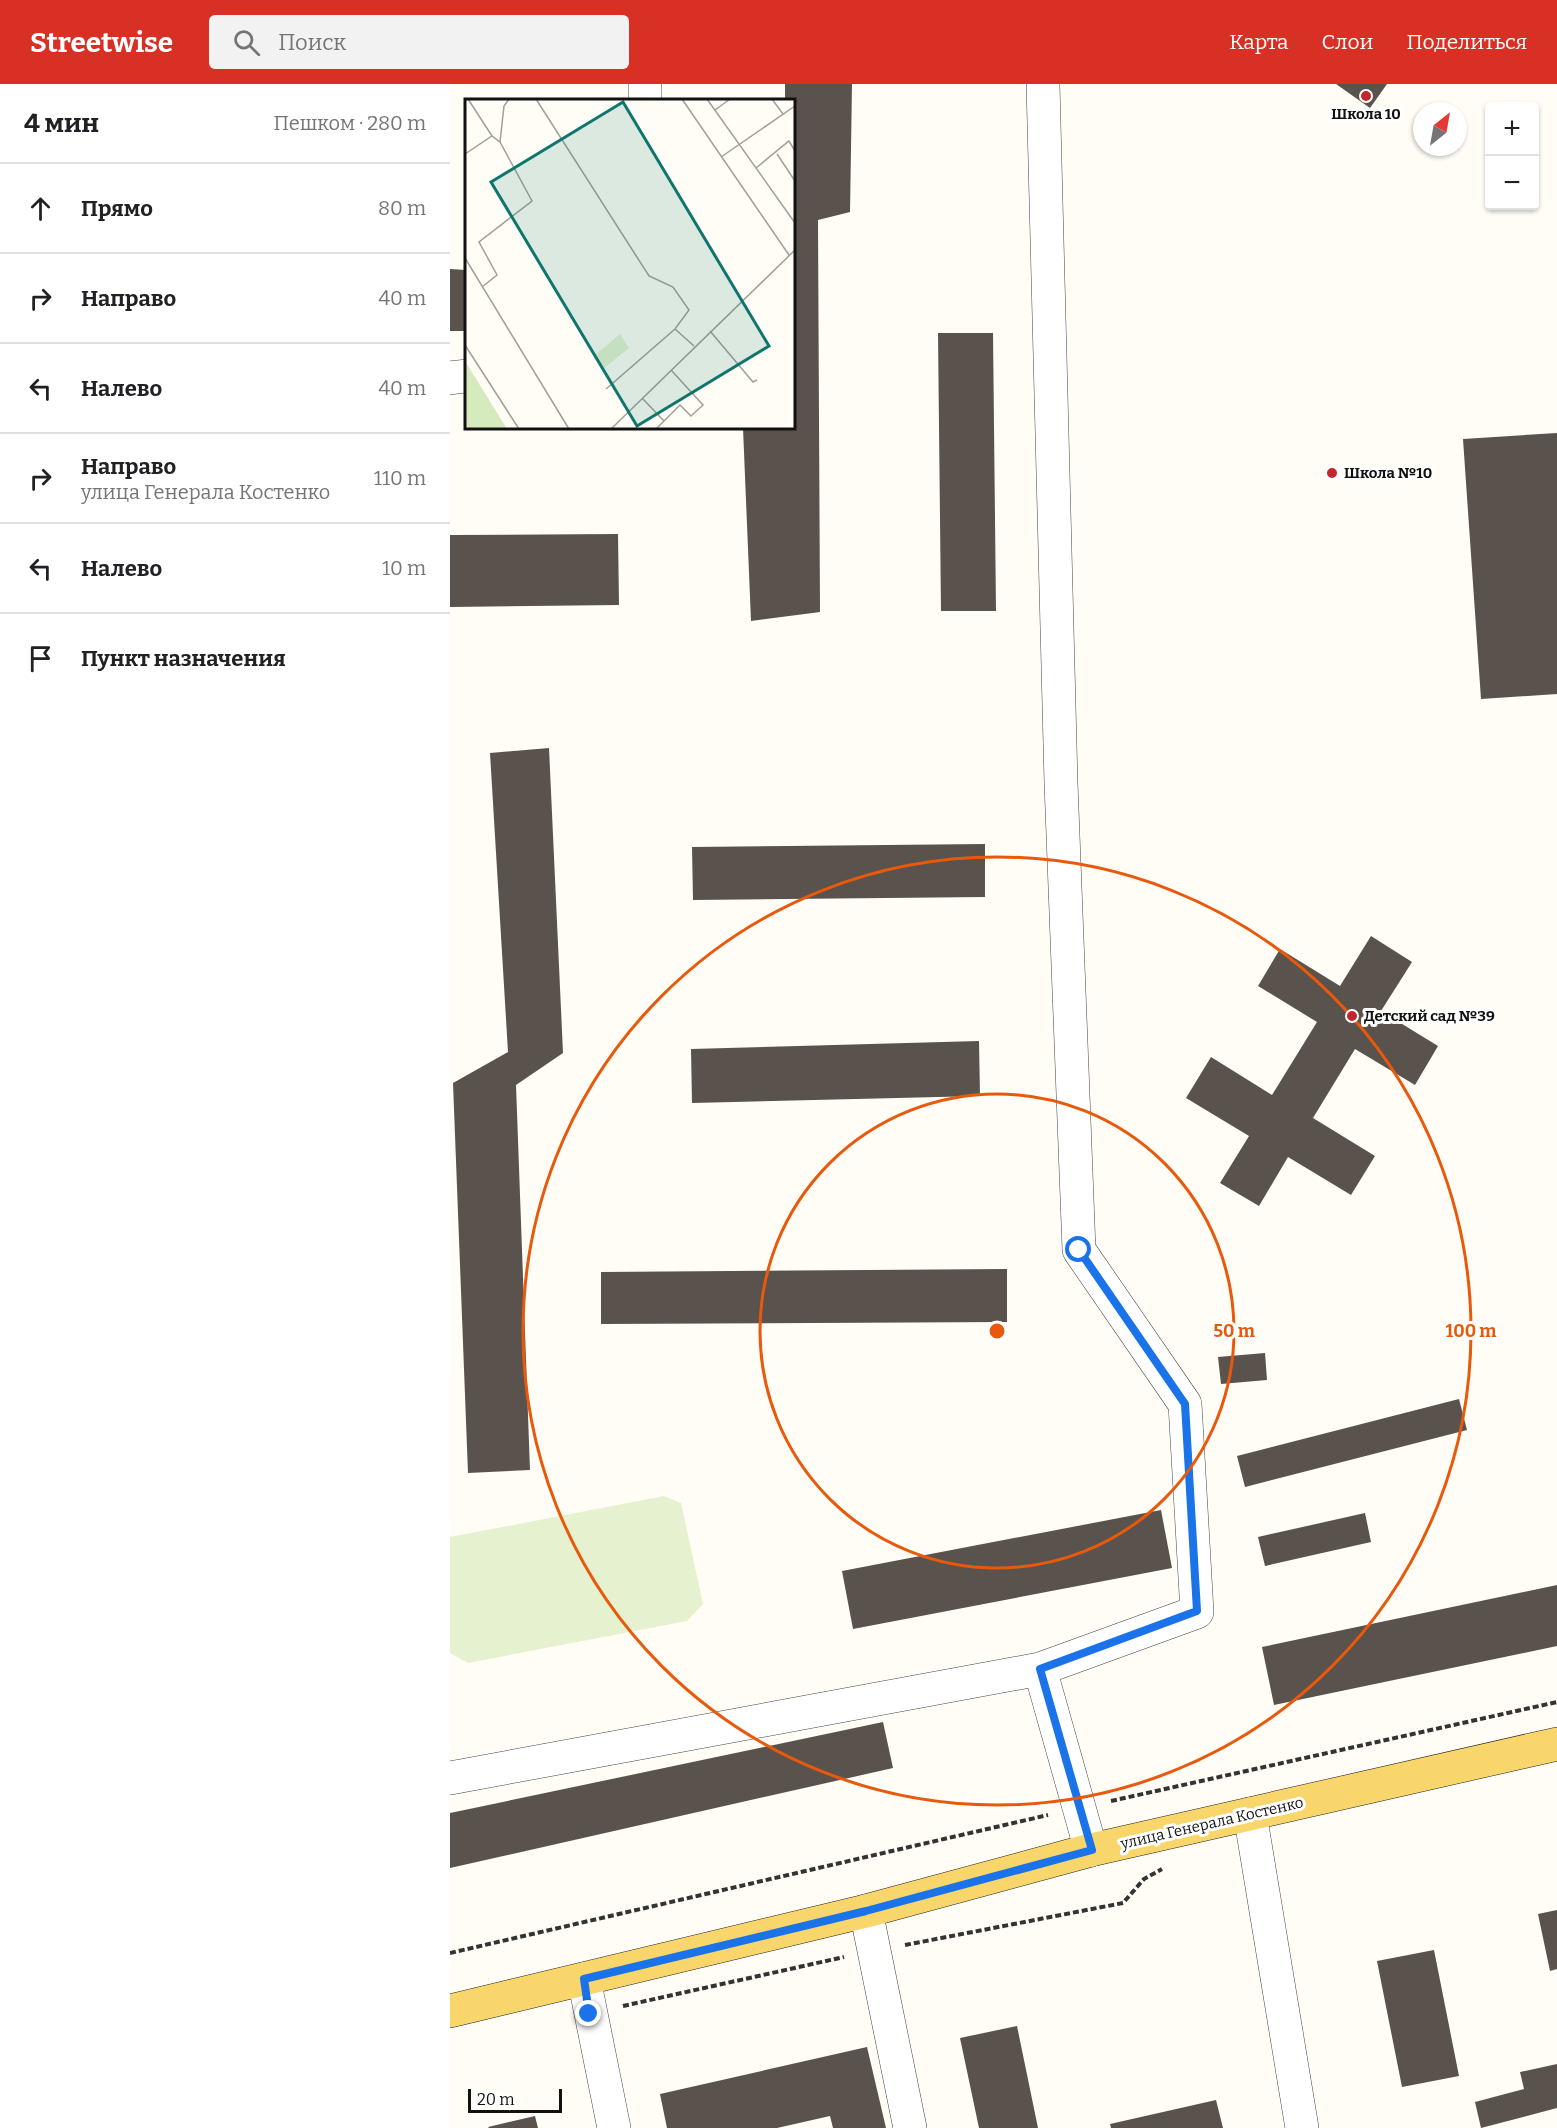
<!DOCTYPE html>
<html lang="ru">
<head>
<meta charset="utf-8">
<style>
	:root { --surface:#fff; --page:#f2f2f2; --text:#202124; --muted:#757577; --line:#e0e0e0; --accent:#d93025 }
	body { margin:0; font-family:Bitter,serif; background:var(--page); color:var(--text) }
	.controls { position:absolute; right:18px; top:18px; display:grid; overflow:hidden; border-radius:6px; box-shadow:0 2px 4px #0004 }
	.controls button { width:54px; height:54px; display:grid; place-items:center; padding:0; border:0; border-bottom:2px solid var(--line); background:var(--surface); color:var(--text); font:30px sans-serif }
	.compass { position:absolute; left:963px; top:18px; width:54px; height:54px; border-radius:50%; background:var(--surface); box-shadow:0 2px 4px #0004; rotate:31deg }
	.scale { position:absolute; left:18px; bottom:15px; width:94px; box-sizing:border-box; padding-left:6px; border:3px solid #111; border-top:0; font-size:16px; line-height:21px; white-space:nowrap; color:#111; -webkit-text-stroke:4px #fff; paint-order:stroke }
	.stop { position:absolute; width:18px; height:18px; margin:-14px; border:4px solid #1a73e8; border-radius:50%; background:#fff }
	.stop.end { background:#1a73e8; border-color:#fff; box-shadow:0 2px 6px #0008 }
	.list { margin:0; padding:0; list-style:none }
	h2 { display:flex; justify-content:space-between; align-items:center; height:78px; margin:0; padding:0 24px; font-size:26px }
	h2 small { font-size:20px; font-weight:400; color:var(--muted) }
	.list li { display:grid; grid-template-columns:39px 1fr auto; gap:18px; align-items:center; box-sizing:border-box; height:90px; padding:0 24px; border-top:2px solid var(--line) }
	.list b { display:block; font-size:22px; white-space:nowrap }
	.list p { margin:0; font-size:20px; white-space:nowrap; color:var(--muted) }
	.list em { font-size:20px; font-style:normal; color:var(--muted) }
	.icon { flex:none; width:33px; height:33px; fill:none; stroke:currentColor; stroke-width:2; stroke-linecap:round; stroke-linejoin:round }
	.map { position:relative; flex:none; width:1107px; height:2044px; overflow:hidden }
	header { display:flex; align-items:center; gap:36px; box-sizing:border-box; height:84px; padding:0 30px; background:var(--accent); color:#fff }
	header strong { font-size:28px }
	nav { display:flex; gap:33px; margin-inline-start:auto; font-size:21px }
	.search { width:420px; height:54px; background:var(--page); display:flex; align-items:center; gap:15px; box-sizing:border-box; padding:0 21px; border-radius:6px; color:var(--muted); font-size:22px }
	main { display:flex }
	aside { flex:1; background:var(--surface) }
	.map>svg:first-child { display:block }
	.pitch { fill:#e6f2cf }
	.building { fill:#5a524d }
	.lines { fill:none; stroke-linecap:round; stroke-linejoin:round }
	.minor-casing { stroke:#444; stroke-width:34 }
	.major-casing { stroke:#222; stroke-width:34 }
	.path { stroke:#333; stroke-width:4; stroke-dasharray:6 3; stroke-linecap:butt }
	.minor { stroke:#fff; stroke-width:33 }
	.major { stroke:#f9d66b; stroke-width:33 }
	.route { stroke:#1a73e8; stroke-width:8 }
	.ring { fill:none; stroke:#e8590c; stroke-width:3 }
	.poi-dot { fill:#c4262e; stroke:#fff; stroke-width:2 }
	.labels { text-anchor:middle; stroke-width:6; stroke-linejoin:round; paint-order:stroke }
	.poi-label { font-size:15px; font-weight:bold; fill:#111; stroke:#fff; text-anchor:start }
	.street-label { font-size:15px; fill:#111; stroke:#fff }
	.inset-road { fill:none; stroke:#a09f9a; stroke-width:1.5 }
	.view { fill:#0f766e; fill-opacity:0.15; stroke:#0f766e; stroke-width:3 }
	.inset-edge { fill:none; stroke:#111; stroke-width:3 }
	.centre { fill:#e8590c; stroke:#fff; stroke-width:3 }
	.ring-label { font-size:18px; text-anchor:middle; font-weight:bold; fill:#e8590c; stroke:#fff; stroke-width:6; stroke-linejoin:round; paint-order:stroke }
</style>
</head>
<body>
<header>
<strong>Streetwise</strong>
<div class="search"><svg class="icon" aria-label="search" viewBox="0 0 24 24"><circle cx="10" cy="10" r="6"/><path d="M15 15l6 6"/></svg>Поиск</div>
<nav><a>Карта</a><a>Слои</a><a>Поделиться</a></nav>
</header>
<main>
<aside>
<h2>4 мин<small>Пешком · 280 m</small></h2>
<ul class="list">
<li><svg class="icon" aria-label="ahead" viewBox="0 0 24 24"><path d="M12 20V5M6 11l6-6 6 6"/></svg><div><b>Прямо</b></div><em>80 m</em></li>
<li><svg class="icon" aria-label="right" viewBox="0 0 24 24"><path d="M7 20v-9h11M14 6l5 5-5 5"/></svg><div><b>Направо</b></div><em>40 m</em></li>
<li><svg class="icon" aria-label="left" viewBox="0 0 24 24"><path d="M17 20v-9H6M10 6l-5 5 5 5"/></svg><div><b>Налево</b></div><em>40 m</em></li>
<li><svg class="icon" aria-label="right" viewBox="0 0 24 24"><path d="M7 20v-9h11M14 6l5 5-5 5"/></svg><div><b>Направо</b><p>улица Генерала Костенко</p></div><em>110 m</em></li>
<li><svg class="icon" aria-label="left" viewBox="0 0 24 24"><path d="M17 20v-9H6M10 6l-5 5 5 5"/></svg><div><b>Налево</b></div><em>10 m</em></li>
<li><svg class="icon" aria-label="arrive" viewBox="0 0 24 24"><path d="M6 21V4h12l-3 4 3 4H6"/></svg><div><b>Пункт назначения</b></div></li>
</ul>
</aside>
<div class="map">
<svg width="1107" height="2044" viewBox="0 0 1107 2044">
	<rect width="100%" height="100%" fill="#fffdf5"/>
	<!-- pitch -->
	<path class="pitch" d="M 214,1412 L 231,1419 L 253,1520 L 237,1537 L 18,1579 L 0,1569 L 0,1453 Z"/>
	<!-- building -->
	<path class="building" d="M 335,0 L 402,0 L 400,128 L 368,136 L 370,528 L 301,537 L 293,344 L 344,344 L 344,16 L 335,16 Z
		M 886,0 L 937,0 L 920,24 Z
		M 0,185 L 16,186 L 16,247 L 0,247 Z
		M 488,249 L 543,249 L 546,527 L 491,527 Z
		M 1107,349 L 1107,610 L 1031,615 L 1013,355 Z
		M 168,450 L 169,521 L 0,523 L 0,451 Z
		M 99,664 L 113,969 L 66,1001 L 80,1386 L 18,1389 L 3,999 L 58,968 L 40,669 Z
		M 535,760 L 535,813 L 243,816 L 242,763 Z
		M 921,852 L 962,878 L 931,927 L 988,962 L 965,1001 L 905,965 L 863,1034 L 925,1072 L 901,1111 L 838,1073 L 809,1122 L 770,1099 L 799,1052 L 736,1014 L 761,973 L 822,1011 L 867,938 L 808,902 L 830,865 L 890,902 Z
		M 529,957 L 530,1012 L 242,1019 L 241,965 Z
		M 557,1185 L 557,1238 L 151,1240 L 151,1188 Z
		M 815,1269 L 817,1296 L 771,1300 L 768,1273 Z
		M 1009,1315 L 1017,1346 L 795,1403 L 787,1372 Z
		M 711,1426 L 722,1484 L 403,1545 L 392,1487 Z
		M 915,1429 L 921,1458 L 815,1482 L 808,1453 Z
		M 1107,1501 L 1107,1562 L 824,1621 L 812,1563 Z
		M 433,1638 L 443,1684 L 0,1784 L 0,1729 Z
		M 1107,1826 L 1107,1885 L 1100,1887 L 1088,1830 Z
		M 984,1866 L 1009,1992 L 952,2003 L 927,1877 Z
		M 567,1942 L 588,2044 L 529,2044 L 510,1954 Z
		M 417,1963 L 436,2044 L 383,2044 L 380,2032 L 327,2044 L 217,2044 L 210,2010 Z
		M 1107,1980 L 1107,2024 L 1031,2044 L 1025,2018 L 1074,2005 L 1070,1988 Z
		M 766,2016 L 773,2044 L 661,2044 L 660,2040 Z
		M 85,2032 L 88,2044 L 39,2044 L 38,2043 Z"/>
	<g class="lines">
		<defs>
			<path id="minor" d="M 195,16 L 195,0
				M 0,294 L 16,292
				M 590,1585 L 641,1766
				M 0,1694 L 590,1585 L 747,1528 L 735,1320 L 629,1166 L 611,699 L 593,0
				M 800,1730 L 852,2044
				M 416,1827 L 460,2044
				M 134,1895 L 164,2044"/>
			<path id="major" d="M 0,1927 L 416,1827 L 641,1766 L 1107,1660"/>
		</defs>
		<!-- minor casing -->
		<use href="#minor" class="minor-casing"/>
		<!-- major casing -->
		<use href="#major" class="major-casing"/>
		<!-- path -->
		<path class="path" d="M 661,1717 L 1107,1618
			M 455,1861 L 673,1819 L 694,1795 L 712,1785
			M 0,1869 L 598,1731
			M 173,1922 L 394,1873"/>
		<!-- minor -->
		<use href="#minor" class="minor"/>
		<!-- major -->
		<use href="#major" class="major"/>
	</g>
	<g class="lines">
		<!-- route -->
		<path class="route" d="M 139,1930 L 134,1895 L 416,1827 L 642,1766 L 590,1585 L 747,1527 L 735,1320 L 629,1166"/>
	</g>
	<!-- distance rings -->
	<g class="ring">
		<circle cx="547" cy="1247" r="237"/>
		<circle cx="547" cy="1247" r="474"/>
	</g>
	<!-- markers -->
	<g class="poi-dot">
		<circle cx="916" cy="12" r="6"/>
		<circle cx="882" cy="389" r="6"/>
		<circle cx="902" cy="932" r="6"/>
	</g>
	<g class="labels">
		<!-- poi labels -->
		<g class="poi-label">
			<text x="916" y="35" text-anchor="middle">Школа 10</text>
			<text x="894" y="394">Школа №10</text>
			<text x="914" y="937">Детский сад №39</text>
		</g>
		<!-- street labels -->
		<g class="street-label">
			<text transform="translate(762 1739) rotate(-13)" y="5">улица Генерала Костенко</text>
		</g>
	</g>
	<!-- overview -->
	<g transform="translate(15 15)">
		<rect width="330" height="330" fill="#fffdf5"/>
		<path d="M 0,262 L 42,330 L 0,330 Z" fill="#d5ebbd"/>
		<path d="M 155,235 L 164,249 L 138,270 L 129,257 Z" fill="#e6f2cf"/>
		<path class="inset-road" d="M 3,0 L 27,37M 71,0 L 184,177 L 208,188 L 224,211 L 210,230 L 141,290M 217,0 L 324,156M 242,0 L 330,124M 307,0 L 318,15M 250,11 L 265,0M 0,55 L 27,37 L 35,43 L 39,7 L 44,0M 312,55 L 330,82M 256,58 L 330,7M 291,69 L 324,42 L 330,52M 0,159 L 104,330M 17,188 L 32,176 L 14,143 L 67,102 L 35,43M 210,230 L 229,247M 245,232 L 288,283 L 292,281M 0,246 L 54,330M 177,299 L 199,322 L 191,330M 199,322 L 215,306 L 226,317 L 238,306 L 206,271M 146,330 L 330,151"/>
		<path class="view" d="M 158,3 L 304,247 L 172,327 L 26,83 Z"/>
		<rect width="330" height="330" class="inset-edge"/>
	</g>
	<circle cx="547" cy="1247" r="9" class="centre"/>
	<g class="ring-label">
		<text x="784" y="1253">50 m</text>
		<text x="1021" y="1253">100 m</text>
	</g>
</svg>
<div class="controls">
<button>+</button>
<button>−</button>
</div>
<svg class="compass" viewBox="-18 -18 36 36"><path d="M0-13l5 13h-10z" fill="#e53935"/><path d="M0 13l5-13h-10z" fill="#757577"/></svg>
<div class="scale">20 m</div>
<div class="stop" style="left:629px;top:1166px"></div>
<div class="stop end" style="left:139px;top:1930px"></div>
</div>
</main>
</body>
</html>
